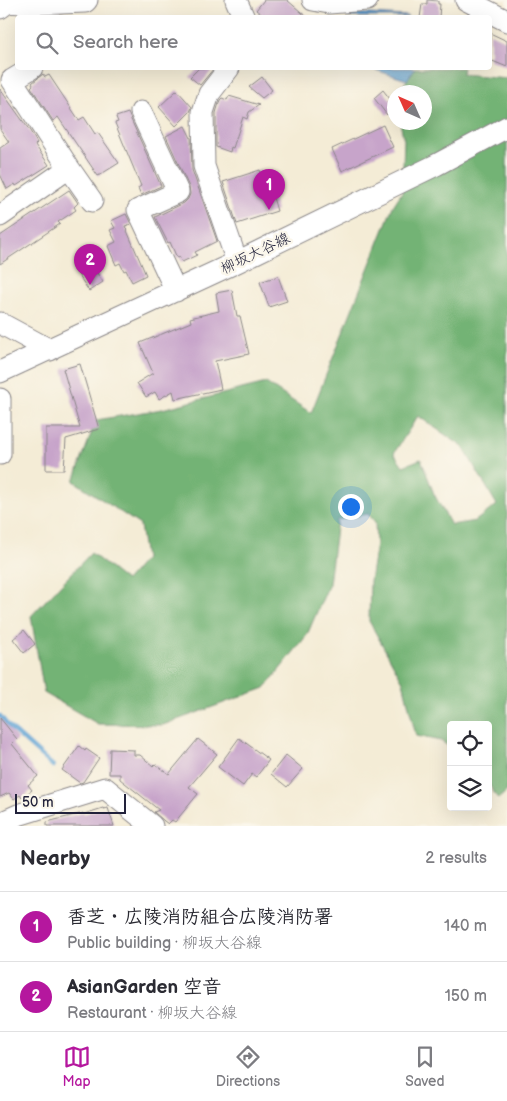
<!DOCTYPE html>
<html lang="en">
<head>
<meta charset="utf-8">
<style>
	:root { --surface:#fff; --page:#f7f7f7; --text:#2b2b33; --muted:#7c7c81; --line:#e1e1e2; --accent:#b5179e }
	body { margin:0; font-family:"Balsamiq Sans","Klee One",sans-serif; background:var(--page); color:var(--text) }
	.controls { position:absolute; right:15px; bottom:15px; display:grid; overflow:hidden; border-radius:5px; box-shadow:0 5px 20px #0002 }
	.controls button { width:45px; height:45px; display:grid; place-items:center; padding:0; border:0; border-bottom:1px solid var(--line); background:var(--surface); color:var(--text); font:25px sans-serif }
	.compass { position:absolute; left:387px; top:85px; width:45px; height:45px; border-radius:50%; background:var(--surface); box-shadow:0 5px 20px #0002; rotate:315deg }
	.scale { position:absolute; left:15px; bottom:12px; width:111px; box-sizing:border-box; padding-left:5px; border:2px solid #22223b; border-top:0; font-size:14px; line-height:18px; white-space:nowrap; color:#22223b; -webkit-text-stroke:4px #fbf7ec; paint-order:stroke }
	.you { position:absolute; left:350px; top:506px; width:18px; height:18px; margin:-12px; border:4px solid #fff; border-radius:50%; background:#1a73e8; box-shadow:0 0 0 8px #1a73e833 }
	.badge { display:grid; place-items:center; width:32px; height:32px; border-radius:50%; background:var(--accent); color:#fff; font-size:16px; font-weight:700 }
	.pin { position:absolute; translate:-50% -41px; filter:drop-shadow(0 1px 2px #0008) }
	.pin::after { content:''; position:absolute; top:26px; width:18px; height:15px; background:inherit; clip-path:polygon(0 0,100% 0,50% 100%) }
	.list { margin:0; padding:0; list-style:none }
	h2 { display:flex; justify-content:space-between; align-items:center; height:65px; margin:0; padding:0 20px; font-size:21px }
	h2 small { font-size:16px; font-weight:400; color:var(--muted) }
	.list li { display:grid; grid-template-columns:32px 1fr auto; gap:15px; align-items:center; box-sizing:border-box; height:70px; padding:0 20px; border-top:1px solid var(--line) }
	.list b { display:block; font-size:19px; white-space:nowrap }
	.list p { margin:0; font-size:16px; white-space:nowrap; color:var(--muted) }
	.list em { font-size:16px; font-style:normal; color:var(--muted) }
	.icon { flex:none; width:28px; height:28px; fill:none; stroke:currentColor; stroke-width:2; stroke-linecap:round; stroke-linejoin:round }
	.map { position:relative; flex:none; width:507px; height:826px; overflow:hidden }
	.search { position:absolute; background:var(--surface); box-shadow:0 5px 20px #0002; left:15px; right:15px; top:15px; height:55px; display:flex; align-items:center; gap:12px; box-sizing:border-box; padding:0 18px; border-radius:5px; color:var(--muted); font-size:19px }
	.sheet { height:205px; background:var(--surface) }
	nav { display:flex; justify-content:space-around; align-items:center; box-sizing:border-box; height:70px; border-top:1px solid var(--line); background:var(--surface); font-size:14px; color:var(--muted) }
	nav a { display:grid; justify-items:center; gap:2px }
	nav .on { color:var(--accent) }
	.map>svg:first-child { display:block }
	.forest { fill:#73b375; stroke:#4a6a58; fill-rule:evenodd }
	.water { fill:#5fa3d4; stroke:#406288 }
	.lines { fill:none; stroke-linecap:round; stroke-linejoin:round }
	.stream { stroke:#5fa3d4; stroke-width:4.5 }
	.building { fill:#c7a4ca }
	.minor-casing { stroke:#8b8788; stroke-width:23 }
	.minor { stroke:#fff; stroke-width:21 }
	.labels { text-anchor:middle; stroke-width:5; stroke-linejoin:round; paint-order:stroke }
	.street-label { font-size:15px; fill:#22223b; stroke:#fbf7ec }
</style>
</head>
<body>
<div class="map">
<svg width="507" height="826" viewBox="0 0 507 826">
	<rect width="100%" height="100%" fill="#fbf7ec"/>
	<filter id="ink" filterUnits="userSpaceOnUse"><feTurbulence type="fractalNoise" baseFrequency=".02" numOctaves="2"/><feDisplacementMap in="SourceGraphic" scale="10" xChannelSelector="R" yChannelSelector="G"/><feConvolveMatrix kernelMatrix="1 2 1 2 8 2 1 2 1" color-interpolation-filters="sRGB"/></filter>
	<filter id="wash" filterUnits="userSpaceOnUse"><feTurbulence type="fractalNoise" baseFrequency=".0096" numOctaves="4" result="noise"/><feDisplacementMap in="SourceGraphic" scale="20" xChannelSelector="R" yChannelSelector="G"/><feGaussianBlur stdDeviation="1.12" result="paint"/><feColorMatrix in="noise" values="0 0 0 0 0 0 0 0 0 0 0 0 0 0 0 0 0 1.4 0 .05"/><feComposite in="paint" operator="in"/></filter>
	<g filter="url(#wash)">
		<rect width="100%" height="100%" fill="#f4ecd6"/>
		<!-- forest -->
		<path class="forest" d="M 415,68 L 463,68 L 462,74 L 507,78 L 507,791 L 498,799 L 488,783 L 488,725 L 451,725 L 451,748 L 441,741 L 416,736 L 403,682 L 369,621 L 370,581 L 376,544 L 375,522 L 368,514 L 337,520 L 329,584 L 307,635 L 265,688 L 163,725 L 98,724 L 44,693 L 31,616 L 91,553 L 126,581 L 145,559 L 140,525 L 74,481 L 96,420 L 162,409 L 266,383 L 311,413 L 393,206 L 402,192 L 404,140 L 400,123 L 424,122 L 424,92 L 399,92 ZM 418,416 L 463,447 L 497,505 L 475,521 L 451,525 L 434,494 L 421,459 L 403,466 L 394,453 Z"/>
		<!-- water -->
		<path class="water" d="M 348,13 L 407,16 L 408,17 L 347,17 Z
			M 369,68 L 415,68 L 407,80 Z"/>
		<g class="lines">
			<!-- stream -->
			<path class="stream" d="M 0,716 L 8,726 L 53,766"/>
		</g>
		<g id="blocks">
			<!-- building -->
			<path class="building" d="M 264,0 L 287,0 L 308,18 L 266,18 L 256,10 Z
				M 427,0 L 438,1 L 438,4 L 440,4 L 439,18 L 420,18 L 422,4 L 427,4 Z
				M 490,33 L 507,41 L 507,67 L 490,60 Z
				M 199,68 L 214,68 L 200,85 L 190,77 Z
				M 43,74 L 45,77 L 49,75 L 79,120 L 84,117 L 95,134 L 98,133 L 119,163 L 98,176 L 58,117 L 53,121 L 31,87 L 33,85 L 32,83 Z
				M 262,77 L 272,90 L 262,98 L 249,87 Z
				M 0,89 L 30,131 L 37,143 L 35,145 L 49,165 L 16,186 L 15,184 L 7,189 L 0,174 L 0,148 L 9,142 L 0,129 Z
				M 177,90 L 192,107 L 190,112 L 176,126 L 159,107 Z
				M 383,90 L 394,104 L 394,108 L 387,115 L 374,98 Z
				M 229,96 L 259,105 L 249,112 L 247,119 L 243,117 L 233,148 L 231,147 L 230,152 L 216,147 L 216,113 L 220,100 L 222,98 L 227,100 Z
				M 128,113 L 161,186 L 141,195 L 138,188 L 141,186 L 115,123 L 118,122 L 116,117 Z
				M 383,125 L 393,147 L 342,171 L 332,149 Z
				M 185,126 L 191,138 L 192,170 L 217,241 L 195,252 L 197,255 L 182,262 L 179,257 L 177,258 L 170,242 L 168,243 L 155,217 L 184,203 L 188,199 L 190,194 L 189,187 L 166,136 Z
				M 260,170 L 265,185 L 269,184 L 277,211 L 237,224 L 223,182 Z
				M 69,190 L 78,203 L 74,207 L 76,210 L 58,222 L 60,224 L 0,264 L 0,236 Z
				M 126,214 L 131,224 L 125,226 L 146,275 L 132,282 L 126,270 L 124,271 L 120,263 L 116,265 L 108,246 L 116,242 L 110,230 L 115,228 L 111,221 Z
				M 89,261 L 103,282 L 89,291 L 75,270 Z
				M 278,276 L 287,301 L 269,307 L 260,282 Z
				M 232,290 L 237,316 L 240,316 L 249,354 L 215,361 L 221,389 L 175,399 L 173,391 L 159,399 L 155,392 L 146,397 L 137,383 L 153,373 L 140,343 L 191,322 L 190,318 L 219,311 L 216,293 Z
				M 80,364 L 99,429 L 66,439 L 64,470 L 46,470 L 46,428 L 80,428 L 63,369 Z
				M 24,630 L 35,644 L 24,653 L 13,639 Z
				M 0,718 L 17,739 L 12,744 L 38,776 L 28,785 L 32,790 L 22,798 L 20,795 L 14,799 L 9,793 L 0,797 Z
				M 239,738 L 269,760 L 256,777 L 252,774 L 243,786 L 218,767 Z
				M 198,739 L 217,754 L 189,787 L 198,794 L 175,822 L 172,820 L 168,824 L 164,821 L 154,812 L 159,810 L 120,779 L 120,774 L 109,774 L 110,749 L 134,750 L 134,755 L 140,755 L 153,766 L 155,764 L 169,774 Z
				M 79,746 L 85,751 L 86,749 L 99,758 L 83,782 L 80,783 L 62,770 Z
				M 286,755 L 303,769 L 287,787 L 271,774 Z
				M 103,808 L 104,809 L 108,808 L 114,826 L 47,826 L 47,822 L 83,813 L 84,814 Z"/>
		</g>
	</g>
	<g filter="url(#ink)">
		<use href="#blocks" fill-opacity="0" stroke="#8b8788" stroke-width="1"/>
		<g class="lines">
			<defs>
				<path id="minor" d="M 236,0 L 244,18
					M 313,0 L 329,3 L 367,0
					M 466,0 L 507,21
					M 0,8 L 8,2 L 36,4 L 85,2 L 87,0
					M 229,68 L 209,94 L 203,112 L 204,166 L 237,262
					M 141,112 L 178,192 L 138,210 L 176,291
					M 69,168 L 92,201
					M 0,216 L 69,168 L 12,80 L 32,68
					M 0,323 L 50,350
					M 0,372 L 237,262 L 436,165 L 507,127
					M 0,399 L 0,454
					M 0,823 L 18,815 L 105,788 L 152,826"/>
			</defs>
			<!-- minor casing -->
			<use href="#minor" class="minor-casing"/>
			<!-- minor -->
			<use href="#minor" class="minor"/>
		</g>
	</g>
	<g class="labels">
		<!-- street labels -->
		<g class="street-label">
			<text transform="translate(255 253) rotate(-26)" y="5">柳坂大谷線</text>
		</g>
	</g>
</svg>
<div class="controls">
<button><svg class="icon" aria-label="locate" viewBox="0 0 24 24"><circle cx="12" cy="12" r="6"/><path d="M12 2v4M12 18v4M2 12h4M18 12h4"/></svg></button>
<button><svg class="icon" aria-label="layers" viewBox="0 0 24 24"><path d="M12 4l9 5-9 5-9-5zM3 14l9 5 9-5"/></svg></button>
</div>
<svg class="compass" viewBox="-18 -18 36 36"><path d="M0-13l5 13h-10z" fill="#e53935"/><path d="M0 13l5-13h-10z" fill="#7c7c81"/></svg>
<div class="scale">50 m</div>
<div class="you"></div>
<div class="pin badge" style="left:269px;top:210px">1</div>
<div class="pin badge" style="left:90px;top:285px">2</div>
<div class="search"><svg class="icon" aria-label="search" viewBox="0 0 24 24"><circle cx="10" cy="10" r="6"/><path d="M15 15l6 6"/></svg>Search here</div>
</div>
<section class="sheet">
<h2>Nearby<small>2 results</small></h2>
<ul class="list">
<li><span class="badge">1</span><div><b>香芝・広陵消防組合広陵消防署</b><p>Public building · 柳坂大谷線</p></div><em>140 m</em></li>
<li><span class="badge">2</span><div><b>AsianGarden 空音</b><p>Restaurant · 柳坂大谷線</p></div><em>150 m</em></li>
</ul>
</section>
<nav>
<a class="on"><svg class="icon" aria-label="map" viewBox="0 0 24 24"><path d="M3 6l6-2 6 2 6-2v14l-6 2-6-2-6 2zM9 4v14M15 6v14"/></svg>Map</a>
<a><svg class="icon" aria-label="directions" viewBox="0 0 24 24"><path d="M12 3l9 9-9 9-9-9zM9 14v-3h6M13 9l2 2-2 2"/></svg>Directions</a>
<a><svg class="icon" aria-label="saved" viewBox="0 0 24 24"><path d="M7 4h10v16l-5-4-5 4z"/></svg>Saved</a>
</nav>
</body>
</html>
